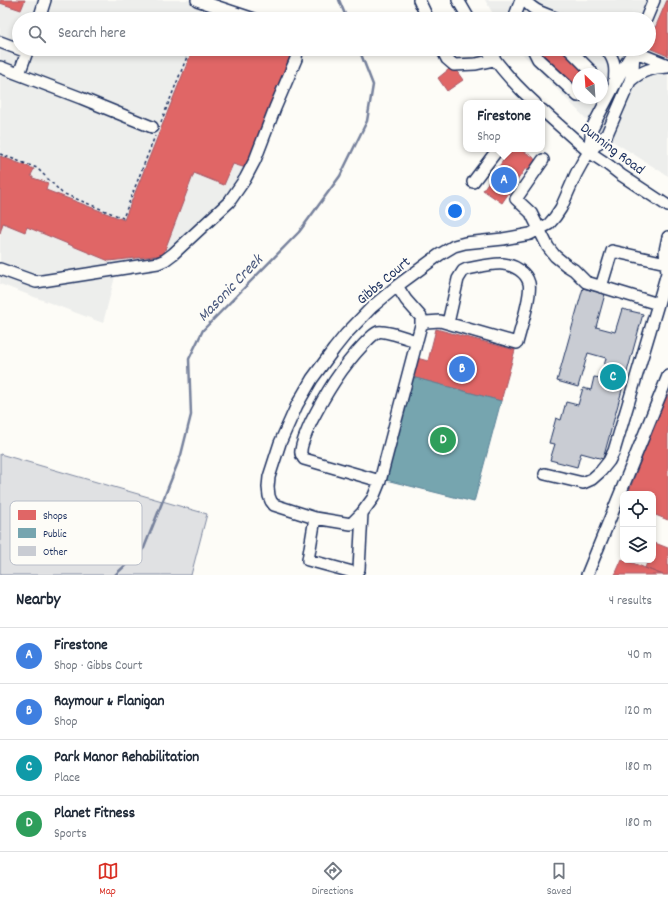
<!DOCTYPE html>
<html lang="en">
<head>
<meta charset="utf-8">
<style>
	:root { --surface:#fff; --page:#f6f6f7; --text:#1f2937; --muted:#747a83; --line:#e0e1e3; --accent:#d93025 }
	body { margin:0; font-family:Dekko,sans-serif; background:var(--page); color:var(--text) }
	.controls { position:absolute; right:12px; bottom:12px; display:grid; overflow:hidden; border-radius:8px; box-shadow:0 2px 6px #0003 }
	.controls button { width:36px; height:36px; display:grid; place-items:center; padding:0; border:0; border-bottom:1px solid var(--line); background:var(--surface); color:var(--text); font:20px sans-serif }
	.compass { position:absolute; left:572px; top:68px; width:36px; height:36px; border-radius:50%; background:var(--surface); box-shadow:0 2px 6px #0003; rotate:335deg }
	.you { position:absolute; left:455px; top:211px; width:14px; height:14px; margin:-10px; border:3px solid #fff; border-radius:50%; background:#1a73e8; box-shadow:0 0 0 6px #1a73e833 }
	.badge { display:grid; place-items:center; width:26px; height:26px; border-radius:50%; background:var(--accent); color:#fff; font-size:13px; font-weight:700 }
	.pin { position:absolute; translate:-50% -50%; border:2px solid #fff; box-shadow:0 1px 4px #0006 }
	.popup { position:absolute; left:463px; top:100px; width:82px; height:52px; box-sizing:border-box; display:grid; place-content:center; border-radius:8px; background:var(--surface); filter:drop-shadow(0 1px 3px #0005); font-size:13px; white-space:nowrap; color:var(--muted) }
	.popup b { font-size:15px; color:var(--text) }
	.popup::after { content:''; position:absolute; left:50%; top:100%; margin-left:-8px; border:8px solid transparent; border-top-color:var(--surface) }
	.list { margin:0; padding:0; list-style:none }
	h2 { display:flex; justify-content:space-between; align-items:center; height:52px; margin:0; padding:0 16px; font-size:17px }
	h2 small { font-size:13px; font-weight:400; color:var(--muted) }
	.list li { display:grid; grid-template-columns:26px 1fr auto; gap:12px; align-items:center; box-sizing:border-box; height:56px; padding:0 16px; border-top:1px solid var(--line) }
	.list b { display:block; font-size:15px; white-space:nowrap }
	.list p { margin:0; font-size:13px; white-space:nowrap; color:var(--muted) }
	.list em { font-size:13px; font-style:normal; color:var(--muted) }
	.icon { flex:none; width:22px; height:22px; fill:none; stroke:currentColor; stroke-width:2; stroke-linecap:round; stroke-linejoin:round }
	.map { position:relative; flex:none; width:668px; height:575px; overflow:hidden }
	.search { position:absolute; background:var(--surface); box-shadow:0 2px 6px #0003; left:12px; right:12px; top:12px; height:44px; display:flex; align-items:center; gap:10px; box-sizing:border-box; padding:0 14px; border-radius:22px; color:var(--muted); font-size:15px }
	.sheet { height:276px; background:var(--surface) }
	nav { display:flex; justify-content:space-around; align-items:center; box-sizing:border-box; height:56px; border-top:1px solid var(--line); background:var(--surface); font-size:11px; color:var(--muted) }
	nav a { display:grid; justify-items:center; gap:2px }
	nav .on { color:var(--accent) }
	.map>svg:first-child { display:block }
	.built { fill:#edeeec; fill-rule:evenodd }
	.green { fill:#e0e1e3; stroke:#7e88a0 }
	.shops { fill:#e06666; stroke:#a55664 }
	.public { fill:#76a5af; stroke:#5b8297 }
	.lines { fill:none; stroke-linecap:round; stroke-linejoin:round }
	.stream { stroke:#76819c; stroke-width:2.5 }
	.building { fill:#c9ccd3; stroke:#1b2f5e }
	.minor-casing { stroke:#1b2f5e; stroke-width:14 }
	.path { stroke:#1b2f5e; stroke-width:1.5; stroke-dasharray:3 3; stroke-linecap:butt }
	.minor { stroke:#fdfcf7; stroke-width:11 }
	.labels { text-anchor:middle; stroke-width:4; stroke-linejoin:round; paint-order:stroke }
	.street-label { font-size:15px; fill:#1b2f5e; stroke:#fdfcf7 }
	.water-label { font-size:16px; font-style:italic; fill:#49587d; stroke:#fdfcf7 }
	.key { fill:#fdfcf7; stroke:#b9bec9; stroke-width:1 }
	.key-label { font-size:11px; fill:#1b2f5e }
</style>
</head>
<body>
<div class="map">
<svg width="668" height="575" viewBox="0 0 668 575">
	<rect width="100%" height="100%" fill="#fdfcf7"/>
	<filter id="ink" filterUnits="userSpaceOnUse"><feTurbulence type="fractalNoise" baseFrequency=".025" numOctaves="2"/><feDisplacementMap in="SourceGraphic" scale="8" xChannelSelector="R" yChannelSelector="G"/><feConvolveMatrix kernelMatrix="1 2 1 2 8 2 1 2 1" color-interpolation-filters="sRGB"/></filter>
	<g filter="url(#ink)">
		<!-- built -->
		<path class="built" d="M 0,0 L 197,0 L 254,19 L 19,19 L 19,49 L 297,49 L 245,179 L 173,254 L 117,269 L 103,323 L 0,284 Z
			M 485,0 L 668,0 L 668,176 L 600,133 L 537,69 L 518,49 L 649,49 L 649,19 L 496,19 ZM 578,74 L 602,74 L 602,98 L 578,98 Z"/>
		<!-- green -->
		<path class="green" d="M 0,454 L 207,514 L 191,575 L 0,575 Z"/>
		<!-- shops -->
		<path class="shops" d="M 0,0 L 25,0 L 21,10 L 0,3 Z
			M 667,0 L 668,0 L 668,56 L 649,48 L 649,42 Z
			M 207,14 L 221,19 L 205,19 Z
			M 193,49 L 290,49 L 291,54 L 246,168 L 233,164 L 224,185 L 194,173 L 163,255 L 109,261 L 27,227 L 25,232 L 3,223 L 0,233 L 0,156 L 34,169 L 31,175 L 33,178 L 48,183 L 46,190 L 124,220 Z
			M 547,49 L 560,49 L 585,73 L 584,74 L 578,74 L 578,80 L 572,86 L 545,60 L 546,58 L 541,54 Z
			M 453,66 L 463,80 L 447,91 L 438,78 Z
			M 511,149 L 520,149 L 533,157 L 535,160 L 529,169 L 525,169 L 502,203 L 483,190 Z
			M 436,329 L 515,350 L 501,401 L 412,377 L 417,358 L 428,361 Z
			M 667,392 L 668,392 L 668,520 L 653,514 L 653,494 L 628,494 Z
			M 655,543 L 668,548 L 668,575 L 663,575 L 645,568 L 648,560 L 653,560 L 653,547 Z
			M 622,559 L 623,560 L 625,560 L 663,575 L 615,575 Z"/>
		<!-- public -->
		<path class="public" d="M 412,377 L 501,401 L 474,502 L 386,480 Z"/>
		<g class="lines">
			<!-- stream -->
			<path class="stream" d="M 339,0 L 347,19
				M 115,575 L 144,548 L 181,455 L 191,415 L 189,359 L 203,330 L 299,232 L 340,176 L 367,121 L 373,85 L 359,49"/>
		</g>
		<!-- building -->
		<path class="building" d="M 583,288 L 605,294 L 596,327 L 615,332 L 622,309 L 643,314 L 603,459 L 581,453 L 577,467 L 550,460 L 555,444 L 549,443 L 556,418 L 561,420 L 566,402 L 578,405 L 583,388 L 591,390 L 594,377 L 601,378 L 606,358 L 588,353 L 578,387 L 557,381 Z"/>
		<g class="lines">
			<defs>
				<path id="minor" d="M 197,0 L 254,19
					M 419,0 L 428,19
					M 458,0 L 469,19
					M 525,0 C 532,11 546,14 558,19
					M 39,19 L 45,0
					M 516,19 L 516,13 L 521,0
					M 646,19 L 654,0
					M 0,42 L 27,52
					M 442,49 L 447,59 L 454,65 L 476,64 L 494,60
					M 487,49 C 501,69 517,87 535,103
					M 533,49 L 538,59 L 578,96
					M 569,49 L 591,71 L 592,74
					M 606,49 C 615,60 616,68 614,82
					M 628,49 L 668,65
					M 0,67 L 81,98 L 152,127
					M 19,74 L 28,49
					M 630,81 C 643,70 651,68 668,67
					M 542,110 L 589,152 L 607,164 L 621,175 L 668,206
					M 589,152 L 592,128 L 625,65 L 633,52
					M 543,160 L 516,199 L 531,213 L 548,247 L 555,256 L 566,265 L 574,270 L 586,282 L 658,304 L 614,451 L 609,461 L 601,471 L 592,479 L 583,483 L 545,474
					M 473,182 L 498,149
					M 0,269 L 36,282 L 158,263 L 165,260 L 173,254 L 229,202 L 245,179 L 255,160 L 275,108 L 296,59 L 297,49
					M 397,286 L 406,300 L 421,317 L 421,325 L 380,481 L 373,498 L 362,513 L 359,569 L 356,573 L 308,560 L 315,518 L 274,505 L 271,501 L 269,496 L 268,487 L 269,477 L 280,443 L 297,405 L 312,379 L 334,349 L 346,334 L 372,307 L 397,286 L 439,255 L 454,246 L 465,243 L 503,239 L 530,234 L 549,224 L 555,217 L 561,208 L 576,174 L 582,163 L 589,152 L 607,134 L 630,81 L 633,70 L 634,51
					M 601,287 L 612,251 L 666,263
					M 658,304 L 667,273 L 665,251 L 668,237
					M 421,325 L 426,322 L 440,321 L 517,343 C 520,331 532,294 529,283 C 526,272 514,265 503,264 C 492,263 478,267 467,269 L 463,271 L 458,279 L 448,323
					M 380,481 L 304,459 C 302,456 300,454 301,451 C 301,444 308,429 311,422 C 326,393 341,368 364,344 C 368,340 373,334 378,332 C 384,330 409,339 417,341
					M 315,518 L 351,524 L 362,513
					M 587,575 L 668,376"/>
			</defs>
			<!-- minor casing -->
			<use href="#minor" class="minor-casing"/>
			<!-- path -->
			<path class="path" d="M 202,19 L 204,14
				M 649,38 L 654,26
				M 161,122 L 190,49
				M 0,154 L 37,168 L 62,193 L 123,218 L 155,136"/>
			<!-- minor -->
			<use href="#minor" class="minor"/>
		</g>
	</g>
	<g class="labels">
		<!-- street labels -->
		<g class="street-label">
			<text transform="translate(613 148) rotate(37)" y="5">Dunning Road</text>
			<text transform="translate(383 280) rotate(-40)" y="5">Gibbs Court</text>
		</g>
		<!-- water labels -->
		<g class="water-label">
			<text transform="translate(229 287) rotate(-46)" y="6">Masonic Creek</text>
		</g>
	</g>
	<!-- legend -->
	<rect x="10" y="501" width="132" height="64" rx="6" class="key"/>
	<rect x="18" y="510" width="18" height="10" fill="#e06666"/>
	<rect x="18" y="528" width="18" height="10" fill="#76a5af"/>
	<rect x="18" y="546" width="18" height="10" fill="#c9ccd3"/>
	<g class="key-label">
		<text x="43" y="519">Shops</text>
		<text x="43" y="537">Public</text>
		<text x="43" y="555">Other</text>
	</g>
</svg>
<div class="controls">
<button><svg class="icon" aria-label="locate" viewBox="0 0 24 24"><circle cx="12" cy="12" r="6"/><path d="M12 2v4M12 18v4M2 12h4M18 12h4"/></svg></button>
<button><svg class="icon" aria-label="layers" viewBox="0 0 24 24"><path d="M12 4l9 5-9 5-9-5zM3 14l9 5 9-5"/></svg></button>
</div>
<svg class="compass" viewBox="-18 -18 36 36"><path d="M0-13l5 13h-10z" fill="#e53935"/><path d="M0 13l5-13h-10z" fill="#747a83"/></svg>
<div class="you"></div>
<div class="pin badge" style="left:504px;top:180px;background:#3f7fe0">A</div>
<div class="popup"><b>Firestone</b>Shop</div>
<div class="pin badge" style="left:462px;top:369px;background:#3f7fe0">B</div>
<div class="pin badge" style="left:613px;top:377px;background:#0f9aa8">C</div>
<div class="pin badge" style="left:443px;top:440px;background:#2e9e5b">D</div>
<div class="search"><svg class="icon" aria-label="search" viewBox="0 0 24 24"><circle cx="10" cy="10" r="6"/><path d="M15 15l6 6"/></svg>Search here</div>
</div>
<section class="sheet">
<h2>Nearby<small>4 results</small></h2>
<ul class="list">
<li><span class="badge" style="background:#3f7fe0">A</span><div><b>Firestone</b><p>Shop · Gibbs Court</p></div><em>40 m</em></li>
<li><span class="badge" style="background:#3f7fe0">B</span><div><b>Raymour &amp; Flanigan</b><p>Shop</p></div><em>120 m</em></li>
<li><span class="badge" style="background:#0f9aa8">C</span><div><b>Park Manor Rehabilitation</b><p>Place</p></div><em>180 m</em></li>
<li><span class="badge" style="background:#2e9e5b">D</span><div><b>Planet Fitness</b><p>Sports</p></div><em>180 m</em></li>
</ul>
</section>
<nav>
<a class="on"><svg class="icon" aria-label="map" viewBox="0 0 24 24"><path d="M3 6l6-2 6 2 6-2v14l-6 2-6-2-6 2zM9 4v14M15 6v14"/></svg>Map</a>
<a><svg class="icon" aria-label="directions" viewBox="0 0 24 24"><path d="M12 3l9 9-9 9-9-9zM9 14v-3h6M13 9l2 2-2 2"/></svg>Directions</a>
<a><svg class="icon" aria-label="saved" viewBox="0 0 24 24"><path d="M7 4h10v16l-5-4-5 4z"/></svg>Saved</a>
</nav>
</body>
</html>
